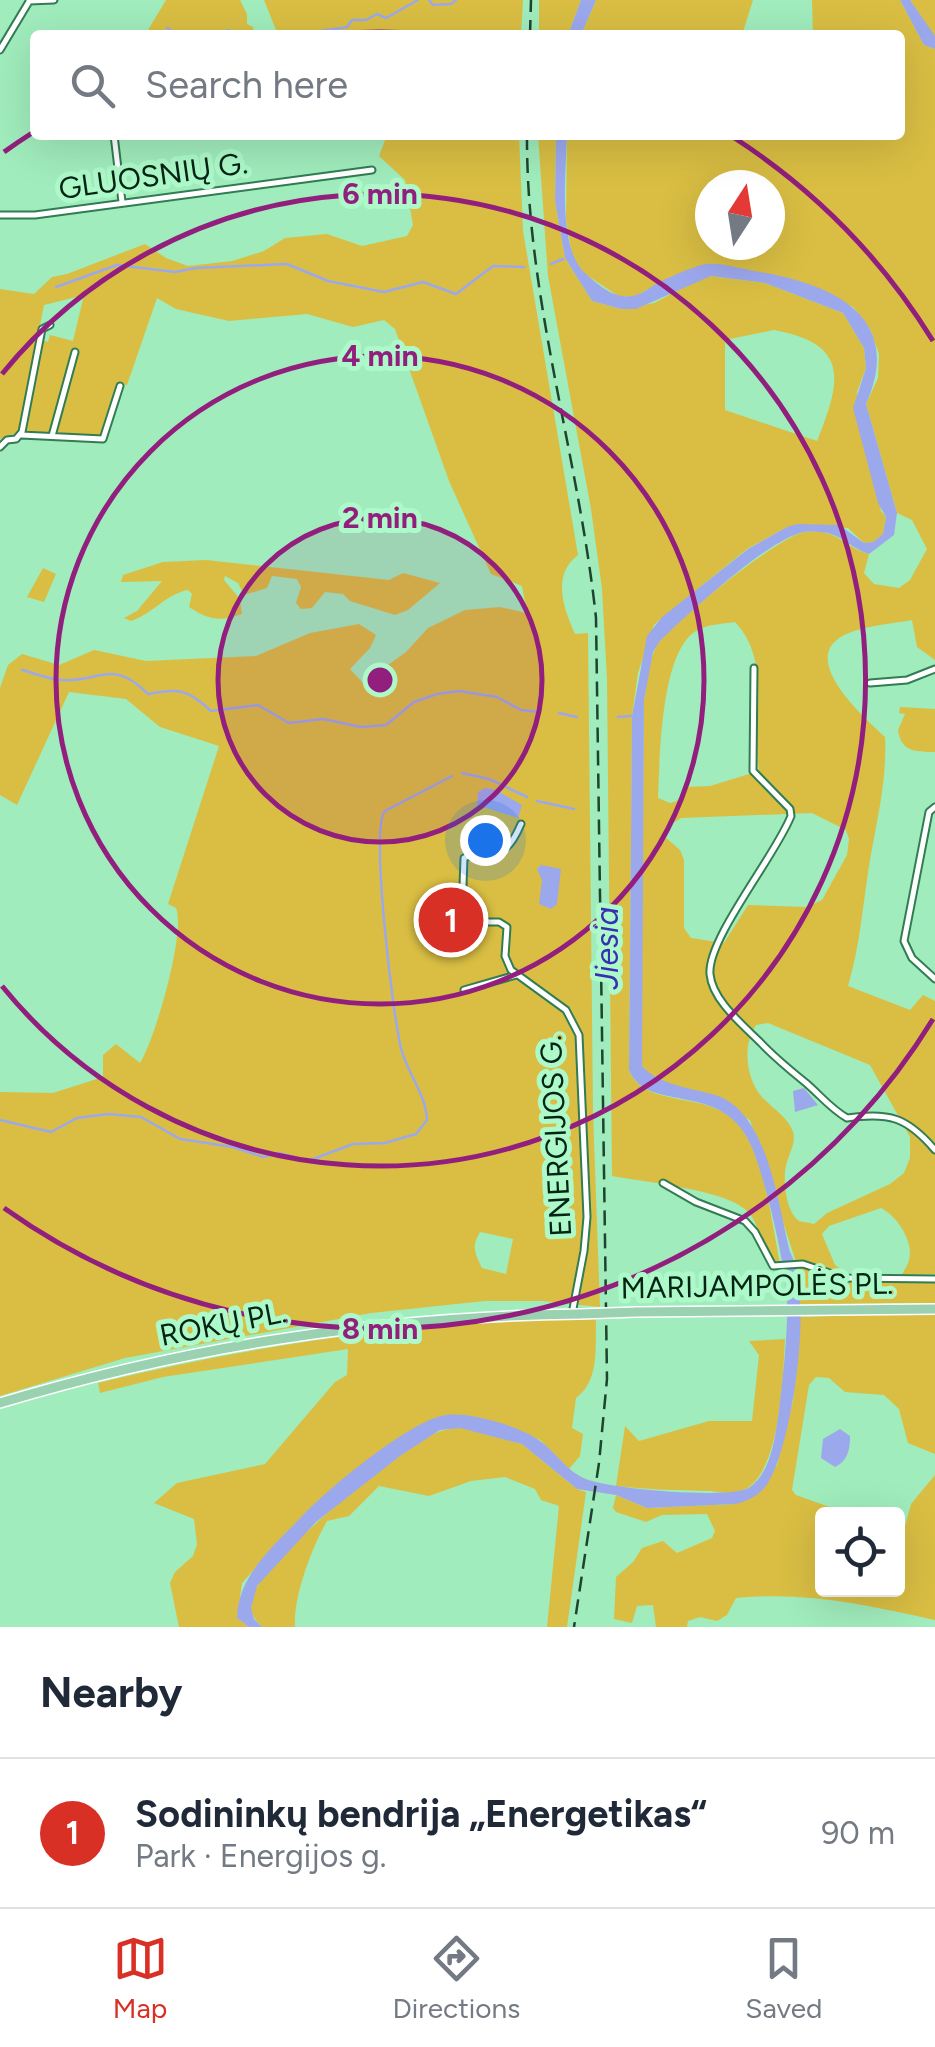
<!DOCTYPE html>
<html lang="en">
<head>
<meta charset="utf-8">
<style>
	:root { --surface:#fff; --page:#f6f6f7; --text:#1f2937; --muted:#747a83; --line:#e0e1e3; --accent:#d93025 }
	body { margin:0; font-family:Figtree,sans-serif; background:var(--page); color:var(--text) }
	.controls { position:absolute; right:30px; bottom:30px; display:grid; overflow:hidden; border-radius:10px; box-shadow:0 10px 40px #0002 }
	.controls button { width:90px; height:90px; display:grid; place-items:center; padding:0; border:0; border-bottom:2px solid var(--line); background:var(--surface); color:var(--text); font:50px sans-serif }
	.compass { position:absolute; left:695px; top:170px; width:90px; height:90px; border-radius:50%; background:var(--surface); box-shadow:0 10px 40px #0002; rotate:12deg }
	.you { position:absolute; left:485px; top:840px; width:35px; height:35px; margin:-25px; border:8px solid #fff; border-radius:50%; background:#1a73e8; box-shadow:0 0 0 15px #1a73e833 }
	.badge { display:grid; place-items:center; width:65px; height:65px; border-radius:50%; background:var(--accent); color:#fff; font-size:32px; font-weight:700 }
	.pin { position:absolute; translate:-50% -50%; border:5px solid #fff; box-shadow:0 2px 10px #0006 }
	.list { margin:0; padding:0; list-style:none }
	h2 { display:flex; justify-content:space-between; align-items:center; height:130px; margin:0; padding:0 40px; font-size:42px }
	h2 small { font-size:32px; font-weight:400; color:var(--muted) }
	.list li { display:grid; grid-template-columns:65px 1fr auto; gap:30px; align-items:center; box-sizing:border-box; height:150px; padding:0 40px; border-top:2px solid var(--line) }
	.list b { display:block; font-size:38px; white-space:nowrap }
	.list p { margin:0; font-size:32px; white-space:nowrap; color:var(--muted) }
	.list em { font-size:32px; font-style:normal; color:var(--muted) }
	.icon { flex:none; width:55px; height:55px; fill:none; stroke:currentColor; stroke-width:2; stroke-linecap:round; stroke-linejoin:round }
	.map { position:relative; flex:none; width:935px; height:1627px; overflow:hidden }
	.search { position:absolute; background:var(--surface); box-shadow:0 10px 40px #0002; left:30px; right:30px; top:30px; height:110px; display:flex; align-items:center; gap:25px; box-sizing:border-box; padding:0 35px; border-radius:10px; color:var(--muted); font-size:38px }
	.sheet { height:280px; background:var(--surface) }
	nav { display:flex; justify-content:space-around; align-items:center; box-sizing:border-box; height:140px; border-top:2px solid var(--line); background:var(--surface); font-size:28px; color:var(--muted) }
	nav a { display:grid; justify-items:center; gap:5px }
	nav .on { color:var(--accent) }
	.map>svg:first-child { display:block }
	.green { fill:#d9be43; fill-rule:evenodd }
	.water { fill:#9ca8ec }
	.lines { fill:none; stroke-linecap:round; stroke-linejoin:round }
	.stream { stroke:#9ca8ec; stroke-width:2.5 }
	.minor-casing { stroke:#317c53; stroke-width:9 }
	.primary-casing { stroke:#fff; stroke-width:12 }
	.minor { stroke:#fff; stroke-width:5 }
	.primary { stroke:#9ad1b1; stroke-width:9 }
	.rail { stroke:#1d442e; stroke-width:2.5; stroke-dasharray:15 8; stroke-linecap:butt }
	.primary-bridge-casing { stroke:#fff; stroke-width:12; stroke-linecap:butt }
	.primary-bridge { stroke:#9ad1b1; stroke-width:9 }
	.ring { fill:none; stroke:#921f7e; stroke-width:5 }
	.labels { text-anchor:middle; stroke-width:10; stroke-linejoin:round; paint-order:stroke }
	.street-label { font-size:30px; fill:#052514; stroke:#adf9c9 }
	.water-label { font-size:32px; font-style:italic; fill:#382fb2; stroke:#adf9c9 }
	.centre { fill:#921f7e; stroke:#adf9c9; stroke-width:5 }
	.ring-label { font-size:30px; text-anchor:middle; font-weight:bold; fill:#921f7e; stroke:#adf9c9; stroke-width:10; stroke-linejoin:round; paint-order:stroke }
</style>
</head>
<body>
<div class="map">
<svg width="935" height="1627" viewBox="0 0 935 1627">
	<rect width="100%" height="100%" fill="#a0ecbc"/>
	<!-- green -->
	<path class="green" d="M 166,0 L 240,0 L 247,14 L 247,24 L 253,27 L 254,35 L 145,35 Z
		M 264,0 L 523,0 L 521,35 L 278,35 Z
		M 539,0 L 581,0 L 568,35 L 539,35 Z
		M 596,0 L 753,0 L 742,35 L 581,35 Z
		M 812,0 L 900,0 L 924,45 L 935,49 L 935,660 L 917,647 L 912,620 C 892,624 868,625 849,633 C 792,655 865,718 885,737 C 887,778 878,815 871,854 C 863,899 861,943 848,986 L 910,1010 L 923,995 L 935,1001 L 935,1274 L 902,1275 C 904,1270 908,1265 909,1260 C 914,1241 897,1216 881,1208 L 829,1226 L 822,1234 L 835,1265 L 844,1271 L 843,1275 L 813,1264 L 811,1270 L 840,1280 L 935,1283 L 935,1303 L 800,1304 L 796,1262 L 750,1120 L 650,1075 L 642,1066 L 641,1054 L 644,700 C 647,683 648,662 656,647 C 669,624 778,537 804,532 C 837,527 845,548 869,554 L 864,573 L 874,584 L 899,588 L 910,580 L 927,549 L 912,520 L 897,513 L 866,404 L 878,378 L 879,354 L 870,329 L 853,307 L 723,266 L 660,282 L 635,297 L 618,296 L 582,272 L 572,255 L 566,220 L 567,135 L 900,135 L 900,35 L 813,35 ZM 710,185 L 770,185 L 770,245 L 710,245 ZM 735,622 C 773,662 751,722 759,771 L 710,786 L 686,787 L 677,801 L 670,803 L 658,798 C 660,759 660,653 696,631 C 707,624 722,624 735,622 ZM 812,813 L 846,830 L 849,839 L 847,855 L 822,900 L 807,907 L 748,905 L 724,943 L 691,938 L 684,928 L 684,860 L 680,850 L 665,837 L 665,828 L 681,818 ZM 768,1023 L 870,1065 L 910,1137 L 910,1158 L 904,1173 L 890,1184 L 827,1213 L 814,1224 C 813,1224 800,1221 799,1221 C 785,1211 782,1176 787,1162 C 790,1151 796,1143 793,1132 C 789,1118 772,1108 762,1097 C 746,1079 742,1045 756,1025 Z
		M 910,0 L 935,0 L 935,36 L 930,33 Z
		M 387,135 L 519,135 L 523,231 L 578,555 C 551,575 564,609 575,634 L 588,633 L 593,1112 L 600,1307 L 542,1301 L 485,1301 L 371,1313 L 125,1358 L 0,1396 L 0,1092 L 53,1093 L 103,1077 L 103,1055 L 116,1044 L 140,1063 C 155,1039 186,933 176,908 L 168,904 L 219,746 L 160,727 L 126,699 L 69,692 L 17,805 L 0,795 L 0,688 L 8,665 L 22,654 L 59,665 L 94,650 L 146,661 L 256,656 L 310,633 L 359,624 L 376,635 L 370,648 L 350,669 L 363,683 L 406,652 L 428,628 L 465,610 L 500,607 L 527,613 L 522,586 L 491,574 L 449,481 L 395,329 L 384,320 L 353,327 L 307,314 L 229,321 L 176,309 L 157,298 L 127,385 L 116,384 L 100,435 L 24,433 L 42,340 L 48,342 L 50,335 L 73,341 L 84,295 L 44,305 L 19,432 L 0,439 L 0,289 L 34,294 L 52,277 L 67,274 L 145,244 L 166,258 L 188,266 L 232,261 L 264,251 L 285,238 L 327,234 L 362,246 L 407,236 L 413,225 L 405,180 L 379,156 ZM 480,1232 L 513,1239 L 506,1274 L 482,1268 C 475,1254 471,1246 480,1232 Z
		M 538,135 L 556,135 L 555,201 L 565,258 L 592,301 L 621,309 L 654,303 L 700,279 L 711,276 L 765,283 L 843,313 L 864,348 L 866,368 L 857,392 L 881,511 L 886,517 L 883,534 L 873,542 L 864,543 L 848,528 L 787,527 L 747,549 L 663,617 L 654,625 L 638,673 L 632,716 L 629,1070 C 644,1109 706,1090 736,1122 C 764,1151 772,1224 780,1263 L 776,1264 C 760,1253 762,1225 747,1211 C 727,1190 644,1182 612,1176 L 607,679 L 602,589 L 591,509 L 548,276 ZM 774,330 C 852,344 840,383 817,441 L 725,410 L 725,340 Z
		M 206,560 L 389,580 L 403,573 L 440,583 L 408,610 L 395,615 L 350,601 L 343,594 L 325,592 L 312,608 L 301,609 L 296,603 L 301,587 L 297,579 L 272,576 L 267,588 L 244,595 L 238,583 L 225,576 L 224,580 L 240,599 L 242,614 C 219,622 209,620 189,607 L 192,594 L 188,590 C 168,593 152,614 131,621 L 124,618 L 137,611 L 162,581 L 121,582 L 123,575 L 163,562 Z
		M 43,568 L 56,574 L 44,602 L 27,597 Z
		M 900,707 L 935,709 L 935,752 C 916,752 901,752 898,730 L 905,714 L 899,713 Z
		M 935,1313 L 935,1454 L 908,1443 L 899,1409 L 884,1395 L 845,1392 L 829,1378 L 816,1377 L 809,1385 L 792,1490 L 796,1495 L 849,1514 L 822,1514 L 822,1590 L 898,1590 L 898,1531 L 905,1526 L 911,1504 L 935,1475 L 935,1620 C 868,1605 805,1591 736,1598 L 727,1615 L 717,1621 L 700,1617 L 688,1621 L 687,1627 L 656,1627 L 653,1605 L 637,1606 L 632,1623 L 614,1619 L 616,1577 L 633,1562 L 642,1548 L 663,1541 L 677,1553 L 712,1538 L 715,1531 L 707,1514 L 662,1515 L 646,1522 L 616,1512 L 613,1508 L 616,1495 L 647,1508 L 736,1504 L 777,1465 L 793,1401 L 799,1317 Z
		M 596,1319 C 595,1347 600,1380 576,1398 L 572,1428 L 583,1434 L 580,1456 L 569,1469 L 540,1440 L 517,1430 L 484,1419 L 445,1415 L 371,1458 L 308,1510 L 242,1583 L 237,1618 L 249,1627 L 179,1627 L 170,1583 L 175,1572 L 193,1556 L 197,1544 L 194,1519 L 154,1503 L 177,1483 L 265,1464 L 335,1382 L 347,1375 L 348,1349 L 163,1377 L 100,1393 L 98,1383 C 229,1351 362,1330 497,1320 C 530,1318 563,1320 596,1319 Z
		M 785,1339 C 783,1375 781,1478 741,1491 C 731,1495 720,1492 710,1491 C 678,1490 648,1490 616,1486 L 625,1426 L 639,1441 L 709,1421 L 752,1421 L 759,1355 L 749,1341 Z
		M 460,1427 L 522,1444 L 577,1489 L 586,1492 L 567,1627 L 547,1627 L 559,1506 L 541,1500 L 535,1489 L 505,1477 L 471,1481 L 429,1496 L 379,1486 L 349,1516 L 327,1521 C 312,1547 293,1597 295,1627 L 262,1627 C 254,1619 249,1612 251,1600 C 260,1561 399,1450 438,1432 C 445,1429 453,1429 460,1427 Z"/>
	<!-- water -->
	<path class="water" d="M 581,0 L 596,0 L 581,35 L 568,35 Z
		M 900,0 L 910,0 L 935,36 L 935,49 L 924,45 Z
		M 556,135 L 567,135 C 566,172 557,249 586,274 C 599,286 615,299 632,296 C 642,295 650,287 659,282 C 672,276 688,269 701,265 C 717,261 738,268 754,271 C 829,283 906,314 866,404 L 897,513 L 894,535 L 869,554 C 854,550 844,537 828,533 C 821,532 811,531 804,532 C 768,539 688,614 660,641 L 653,652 L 644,700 L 642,1066 C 659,1085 691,1088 715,1095 C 768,1111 778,1205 790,1252 C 814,1293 793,1443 768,1483 C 760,1495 750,1500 736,1504 L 647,1508 L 616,1495 L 577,1489 L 522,1444 L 460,1428 L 440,1430 L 400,1456 L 316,1522 L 257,1586 L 251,1608 L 254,1619 L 262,1627 L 249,1627 L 237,1618 C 238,1574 275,1545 304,1514 C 329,1488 412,1419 446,1415 C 470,1412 520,1426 540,1441 C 557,1453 566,1471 586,1479 C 609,1489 733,1500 750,1487 C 772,1471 775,1436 779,1411 C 783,1374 788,1335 787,1298 C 785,1263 766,1183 753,1150 C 725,1077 648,1116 629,1070 L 632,716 L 647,636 L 662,617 L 748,549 L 787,527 L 797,524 L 839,525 L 864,543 L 873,542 L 883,534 L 886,517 L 878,503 L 853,408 L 866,368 L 864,348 L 843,313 L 765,283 L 711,276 L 636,309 L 621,309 L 592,301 L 565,258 L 555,201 Z
		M 485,788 L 496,790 L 522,805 L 518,818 L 477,805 L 478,792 Z
		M 541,865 L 561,869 L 557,904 L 551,909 L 539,904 L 542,880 L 537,869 Z
		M 804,1088 L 818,1105 L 795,1112 L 793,1091 Z
		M 840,1429 L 850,1436 C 850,1449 848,1461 835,1467 L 821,1458 L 823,1439 Z"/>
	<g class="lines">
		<!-- stream -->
		<path class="stream" d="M 429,0 L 433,5 L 451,4 L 456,0
			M 167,28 L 180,35
			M 218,35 L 228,30 L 242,35
			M 293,35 C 312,32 329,30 347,27 L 352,20 L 366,20 L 377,14 L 386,18 L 418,0
			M 551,264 L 563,259
			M 56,287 L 117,265 L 175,272 L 196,268 L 287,264 L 328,281 L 384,292 L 423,282 L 456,294 L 493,266 L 524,267
			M 22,670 C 34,673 48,679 61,680 C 99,683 111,657 148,694 C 178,688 188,689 211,711 L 258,705 L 289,723 L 323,719 L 361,727 L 386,725 L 414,702 L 437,694 L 459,691 L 497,697 L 521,710 L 540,712
			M 559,713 L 577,717
			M 618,717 L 631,716
			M 462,773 L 489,779 L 527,797
			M 537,801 L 574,809
			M 0,1120 L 51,1132 L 77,1118 L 108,1114 L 141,1117 L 180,1139 L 233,1147 L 263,1157 L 279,1153 L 308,1161 L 353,1144 L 385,1143 L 416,1134 L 427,1120 C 426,1094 407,1073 401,1048 C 393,1017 370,828 385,811 L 452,776"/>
		<defs>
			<path id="minor" d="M 29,1 L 54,0
				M 0,50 L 30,0
				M 114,135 L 122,202
				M 0,215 L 35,215 L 372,170
				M 21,435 L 103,439 L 120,386
				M 52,436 L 75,352
				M 0,447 L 7,440 L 16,439 L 22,432 L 42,329 L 50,325
				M 754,668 L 753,771 L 790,809 L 791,816 C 776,855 707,939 710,974 C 712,1000 743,1025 760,1042 C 775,1058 790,1070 806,1083 C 820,1095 831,1109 847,1118 C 889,1112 907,1117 935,1150
				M 870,683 L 907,680 L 935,669
				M 935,807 L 929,812 L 904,941 L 912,958 L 935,979
				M 521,824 C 503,866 496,843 464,858 L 462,913 L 469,922 L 499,922 L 507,927 L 505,956 L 511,970 L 566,1010 L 579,1035 L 587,1217 L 584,1251 L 572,1314
				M 464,990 L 516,975
				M 663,1183 L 696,1202 L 745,1221 L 755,1232 L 773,1266 L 803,1264 L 844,1278 L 935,1279"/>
			<path id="primary" d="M 636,1312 L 935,1309
				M 0,1403 C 189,1346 383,1316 580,1314"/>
		</defs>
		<!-- minor casing -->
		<use href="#minor" class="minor-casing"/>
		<!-- primary casing -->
		<use href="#primary" class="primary-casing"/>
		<!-- minor -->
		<use href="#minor" class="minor"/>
		<!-- primary -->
		<use href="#primary" class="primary"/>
		<!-- rail -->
		<path class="rail" d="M 530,35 L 531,0
			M 527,135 C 526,298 579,457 596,618 L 607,1379 L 599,1463 L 574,1627"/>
		<defs>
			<path id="primary-bridge" d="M 580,1314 L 636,1312"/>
		</defs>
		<!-- primary-bridge casing -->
		<use href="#primary-bridge" class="primary-bridge-casing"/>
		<!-- primary-bridge -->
		<use href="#primary-bridge" class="primary-bridge"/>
	</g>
	<!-- distance rings -->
	<circle cx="380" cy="680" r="162" fill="#921f7e" fill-opacity=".12"/>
	<g class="ring">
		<circle cx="380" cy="680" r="162"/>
		<circle cx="380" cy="680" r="324"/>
		<path d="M2 374A486 486 0 1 1 2 986"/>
		<path d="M933 1019A648 648 0 0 1 4 1208M4 152A648 648 0 0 1 32 133M318 35A648 648 0 0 1 442 35M733 137A648 648 0 0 1 933 341"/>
	</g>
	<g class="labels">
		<!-- street labels -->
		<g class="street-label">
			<text transform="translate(153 176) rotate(-8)" y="10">GLUOSNIŲ G.</text>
			<text transform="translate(556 1136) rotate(-93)" y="10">ENERGIJOS G.</text>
			<text transform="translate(757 1286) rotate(-1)" y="10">MARIJAMPOLĖS PL.</text>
			<text transform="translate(223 1324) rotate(-11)" y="10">ROKŲ PL.</text>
		</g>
		<!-- water labels -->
		<g class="water-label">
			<text transform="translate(607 948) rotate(-90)" y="11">Jiesia</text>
		</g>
	</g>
	<circle cx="380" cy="680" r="15" class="centre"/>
	<g class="ring-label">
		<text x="380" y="204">6 min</text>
		<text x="380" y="366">4 min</text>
		<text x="380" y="528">2 min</text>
		<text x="380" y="1339">8 min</text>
	</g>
</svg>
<div class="controls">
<button><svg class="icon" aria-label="locate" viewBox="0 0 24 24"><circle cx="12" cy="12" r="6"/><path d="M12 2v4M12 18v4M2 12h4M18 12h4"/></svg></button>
</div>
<svg class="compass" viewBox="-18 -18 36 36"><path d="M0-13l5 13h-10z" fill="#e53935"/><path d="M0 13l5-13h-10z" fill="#747a83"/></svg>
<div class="you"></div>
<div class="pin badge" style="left:451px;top:920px">1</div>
<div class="search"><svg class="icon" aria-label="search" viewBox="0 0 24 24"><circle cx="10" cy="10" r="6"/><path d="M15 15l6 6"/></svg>Search here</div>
</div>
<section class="sheet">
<h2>Nearby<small></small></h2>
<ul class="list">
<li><span class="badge">1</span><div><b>Sodininkų bendrija „Energetikas“</b><p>Park · Energijos g.</p></div><em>90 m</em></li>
</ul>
</section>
<nav>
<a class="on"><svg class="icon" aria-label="map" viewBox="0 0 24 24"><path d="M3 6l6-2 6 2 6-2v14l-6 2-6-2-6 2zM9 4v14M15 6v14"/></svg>Map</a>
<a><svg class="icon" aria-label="directions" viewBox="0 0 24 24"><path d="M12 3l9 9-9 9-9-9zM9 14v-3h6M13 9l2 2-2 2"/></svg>Directions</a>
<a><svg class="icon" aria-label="saved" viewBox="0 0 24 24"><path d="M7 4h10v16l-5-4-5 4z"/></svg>Saved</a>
</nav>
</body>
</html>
